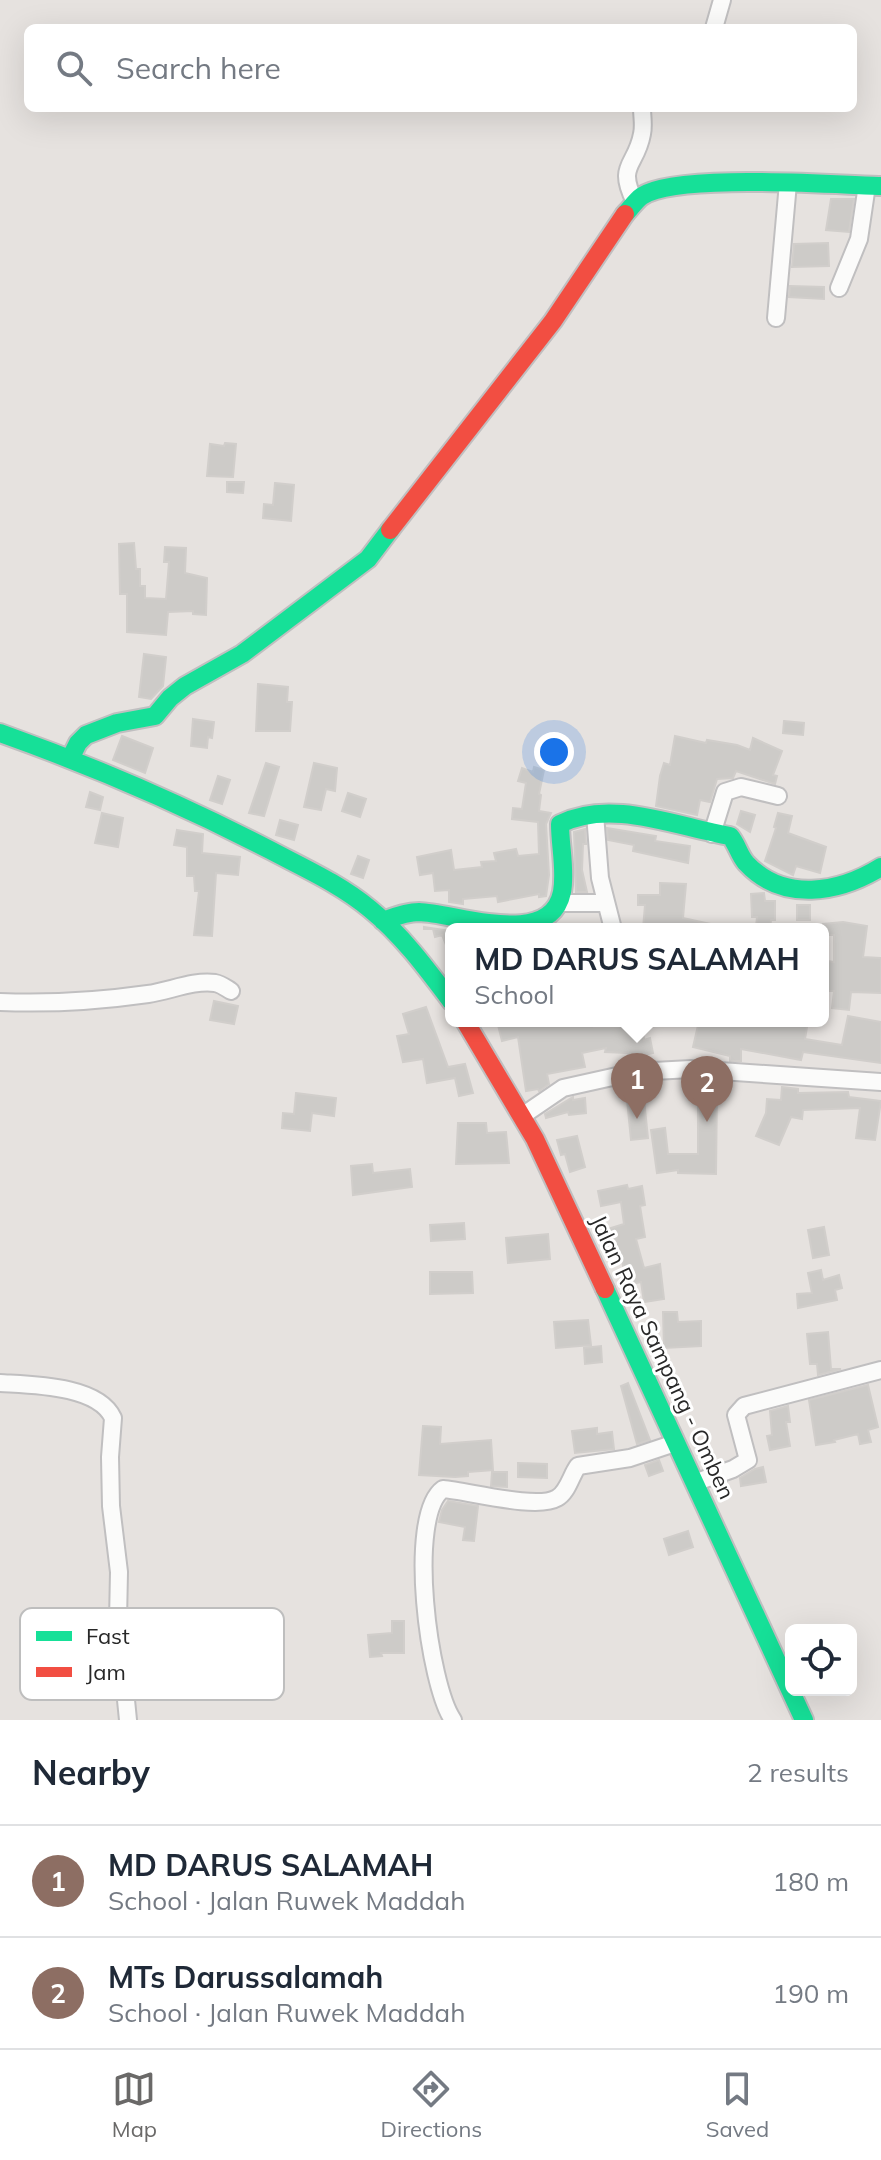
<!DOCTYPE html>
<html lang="en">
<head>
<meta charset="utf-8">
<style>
	:root { --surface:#fff; --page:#f2f2f3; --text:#1f2937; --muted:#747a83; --line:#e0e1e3; --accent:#6a6968 }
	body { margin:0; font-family:Mulish,sans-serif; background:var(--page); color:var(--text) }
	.controls { position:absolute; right:24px; bottom:24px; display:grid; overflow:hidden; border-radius:12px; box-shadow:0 8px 32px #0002 }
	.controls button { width:72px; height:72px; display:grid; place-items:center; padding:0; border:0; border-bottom:2px solid var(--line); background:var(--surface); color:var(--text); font:40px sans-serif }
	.you { position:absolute; left:554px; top:752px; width:28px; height:28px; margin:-20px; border:6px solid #fff; border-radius:50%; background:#1a73e8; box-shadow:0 0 0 12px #1a73e833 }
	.badge { display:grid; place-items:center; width:52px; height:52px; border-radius:50%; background:var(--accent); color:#fff; font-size:26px; font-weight:700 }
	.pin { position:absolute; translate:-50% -66px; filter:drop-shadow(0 2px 4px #0008) }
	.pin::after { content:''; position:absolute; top:42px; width:28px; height:24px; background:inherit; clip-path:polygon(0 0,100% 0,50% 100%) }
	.popup { position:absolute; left:445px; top:923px; width:384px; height:104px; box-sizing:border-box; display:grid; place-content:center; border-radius:12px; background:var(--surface); filter:drop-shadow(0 2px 6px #0005); font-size:26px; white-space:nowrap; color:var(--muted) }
	.popup b { font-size:30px; color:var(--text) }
	.popup::after { content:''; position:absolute; left:50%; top:100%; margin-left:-16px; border:16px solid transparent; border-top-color:var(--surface) }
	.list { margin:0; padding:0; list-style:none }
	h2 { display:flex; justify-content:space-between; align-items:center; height:104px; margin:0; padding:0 32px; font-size:34px }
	h2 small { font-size:26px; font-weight:400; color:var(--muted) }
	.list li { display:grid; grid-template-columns:52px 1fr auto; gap:24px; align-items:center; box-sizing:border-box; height:112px; padding:0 32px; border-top:2px solid var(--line) }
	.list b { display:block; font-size:30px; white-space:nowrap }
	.list p { margin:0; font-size:26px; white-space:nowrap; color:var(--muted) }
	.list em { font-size:26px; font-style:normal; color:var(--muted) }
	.icon { flex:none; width:44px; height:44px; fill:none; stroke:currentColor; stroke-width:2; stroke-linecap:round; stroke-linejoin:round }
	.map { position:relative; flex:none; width:881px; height:1720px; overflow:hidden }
	.search { position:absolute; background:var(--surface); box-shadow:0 8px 32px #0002; left:24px; right:24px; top:24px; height:88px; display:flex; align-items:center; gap:20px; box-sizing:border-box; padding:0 28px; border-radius:12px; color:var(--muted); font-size:30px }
	.sheet { height:328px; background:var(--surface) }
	nav { display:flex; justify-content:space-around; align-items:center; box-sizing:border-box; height:112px; border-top:2px solid var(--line); background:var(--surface); font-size:22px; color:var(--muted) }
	nav a { display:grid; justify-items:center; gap:4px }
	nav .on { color:var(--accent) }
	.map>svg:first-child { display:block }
	.building { fill:#cdcbc8; stroke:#d1cecb; stroke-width:2 }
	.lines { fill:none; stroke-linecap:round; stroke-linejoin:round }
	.street-casing { stroke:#c0bfc0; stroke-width:20 }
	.fast-casing { stroke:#c0bfc0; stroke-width:22 }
	.jam-casing { stroke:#c0bfc0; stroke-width:22 }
	.street { stroke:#fbfbfa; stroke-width:16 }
	.fast { stroke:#16e098; stroke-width:18 }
	.jam { stroke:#f24e42; stroke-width:18 }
	.labels { text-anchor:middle; stroke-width:6; stroke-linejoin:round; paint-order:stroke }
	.street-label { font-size:22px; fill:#282828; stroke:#fff }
	.key { fill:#fff; stroke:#bebebe; stroke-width:2 }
	.key-label { font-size:22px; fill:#282828 }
</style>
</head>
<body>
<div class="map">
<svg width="881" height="1720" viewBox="0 0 881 1720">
	<rect width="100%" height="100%" fill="#e6e2df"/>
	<!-- building -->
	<path class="building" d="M 831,199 L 854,199 L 849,232 L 826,230 Z
		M 828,243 L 829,266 L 792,267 L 794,244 Z
		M 790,286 L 824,287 L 824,299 L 789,297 Z
		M 225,443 L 236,444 L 233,477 L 207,476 L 210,444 L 224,446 Z
		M 227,482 L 244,482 L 243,493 L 227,492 Z
		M 275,483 L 294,485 L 291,521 L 263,518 L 264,504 L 273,505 Z
		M 134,543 L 136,569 L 140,569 L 140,586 L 145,586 L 145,598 L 166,599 L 169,562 L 164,562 L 165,547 L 186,548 L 185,573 L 207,578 L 206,615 L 193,614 L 193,611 L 168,612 L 166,635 L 127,632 L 127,594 L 120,594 L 119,544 Z
		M 144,654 L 166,657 L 163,686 L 151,699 L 139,697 Z
		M 258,684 L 288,687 L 287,702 L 292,702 L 290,731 L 256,731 Z
		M 193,719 L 214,722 L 212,738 L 208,737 L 207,748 L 191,746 Z
		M 784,721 L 804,723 L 803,735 L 783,733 Z
		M 122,736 L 153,748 L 145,773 L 113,760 Z
		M 675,736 L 706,743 L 707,740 L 737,745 L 750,750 L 753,738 L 782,751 L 773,775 L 777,776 L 775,784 L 736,771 L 733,778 L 717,779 L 710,802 L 700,800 L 697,815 L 656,806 L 660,776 L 664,763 L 670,765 Z
		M 266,763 L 279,767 L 264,816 L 249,813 Z
		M 314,763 L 337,768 L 335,791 L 326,789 L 321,810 L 304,807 Z
		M 534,767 L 544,770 L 539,794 L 541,795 L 539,811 L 551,813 L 546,824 L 549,875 L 546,896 L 539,897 L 539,894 L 498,902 L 497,896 L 463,899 L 463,904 L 449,902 L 449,890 L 435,891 L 433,873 L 420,875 L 417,857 L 451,850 L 454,870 L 482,867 L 481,862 L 496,861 L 494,853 L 516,849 L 518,856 L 539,854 L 538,822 L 512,819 L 513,808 L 522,809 L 526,783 L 518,781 L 522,768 L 533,772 Z
		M 218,776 L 230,780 L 222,804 L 210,800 Z
		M 90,792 L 103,797 L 100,810 L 86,807 Z
		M 348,793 L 366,799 L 360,817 L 342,811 Z
		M 741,811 L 755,815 L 750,832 L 737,824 Z
		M 102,813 L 123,818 L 118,847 L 95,843 Z
		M 778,813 L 792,816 L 788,833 L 826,847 L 820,873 L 796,866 L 793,875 L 765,861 L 776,828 L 774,827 Z
		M 280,820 L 298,825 L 294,840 L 276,835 Z
		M 607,828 L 656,836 L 655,841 L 690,846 L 688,863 L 633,851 L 634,845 L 608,840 Z
		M 585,829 L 586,844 L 583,844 L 582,870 L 587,892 L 576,892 L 574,832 Z
		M 177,830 L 203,834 L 202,853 L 240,857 L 238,875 L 216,873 L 212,936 L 194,935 L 199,891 L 195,891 L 194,876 L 187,876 L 187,847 L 174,845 Z
		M 358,856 L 369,860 L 363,878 L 351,874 Z
		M 660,883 L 686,884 L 683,918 L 711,924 L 711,929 L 643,929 L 645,905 L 638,905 L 638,895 L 660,895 Z
		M 764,893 L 765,901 L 775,901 L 775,920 L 771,920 L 770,929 L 756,927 L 757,917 L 752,917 L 751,894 Z
		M 797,905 L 810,905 L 810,920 L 797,920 Z
		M 843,922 L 867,926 L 863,957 L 881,958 L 881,993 L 851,992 L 849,1010 L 832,1008 L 834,991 L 827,991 L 827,961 L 834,962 L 834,935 L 823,935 L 823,924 Z
		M 424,927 L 451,931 L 451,957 L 442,935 L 435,937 L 433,929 L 424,929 Z
		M 214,1001 L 238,1006 L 234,1024 L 210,1020 Z
		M 426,1007 L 448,1067 L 465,1064 L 473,1093 L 459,1096 L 455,1078 L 427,1083 L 423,1059 L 403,1062 L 397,1036 L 409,1034 L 403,1014 Z
		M 848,1016 L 881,1022 L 881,1063 L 803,1052 L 801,1060 L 741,1049 L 741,1061 L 730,1061 L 730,1056 L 693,1047 L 699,1021 L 808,1021 L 805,1039 L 842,1045 Z
		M 497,1021 L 515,1021 L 517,1025 L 537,1021 L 593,1021 L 594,1027 L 620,1027 L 620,1021 L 642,1021 L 644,1040 L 650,1038 L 653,1053 L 629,1058 L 628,1053 L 605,1052 L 606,1048 L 582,1053 L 585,1067 L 547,1074 L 549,1084 L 539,1091 L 538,1089 L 526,1091 L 518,1037 L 502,1041 Z
		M 782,1087 L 798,1089 L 798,1093 L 848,1092 L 849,1097 L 881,1101 L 875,1140 L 856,1138 L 860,1108 L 803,1110 L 802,1119 L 791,1117 L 779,1145 L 756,1136 L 766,1113 L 767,1099 L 781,1100 Z
		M 698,1089 L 717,1090 L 716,1174 L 678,1173 L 678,1170 L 657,1173 L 651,1130 L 665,1128 L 668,1154 L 698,1154 Z
		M 296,1093 L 336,1098 L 334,1116 L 312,1113 L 310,1131 L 282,1128 L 283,1113 L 294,1114 Z
		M 573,1097 L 573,1100 L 585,1098 L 586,1113 L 569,1115 L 568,1112 L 546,1118 L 545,1114 Z
		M 644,1099 L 648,1138 L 631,1140 L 627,1100 Z
		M 458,1123 L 486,1123 L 487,1133 L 506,1132 L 509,1163 L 456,1164 Z
		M 577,1136 L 585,1167 L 570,1172 L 565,1154 L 561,1155 L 557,1140 Z
		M 372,1164 L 373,1173 L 410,1169 L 412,1187 L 353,1195 L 351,1166 Z
		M 627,1185 L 628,1189 L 642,1186 L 645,1205 L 640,1206 L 645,1237 L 636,1239 L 644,1268 L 660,1264 L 664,1299 L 644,1302 L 641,1282 L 627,1285 L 621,1256 L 615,1257 L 608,1229 L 624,1224 L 621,1202 L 601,1206 L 598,1191 Z
		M 464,1223 L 465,1239 L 431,1241 L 430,1225 Z
		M 824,1227 L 829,1255 L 813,1258 L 808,1230 Z
		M 548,1234 L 550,1259 L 508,1263 L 506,1238 Z
		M 821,1270 L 823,1280 L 839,1275 L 842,1288 L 835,1290 L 837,1300 L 798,1308 L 797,1294 L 812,1293 L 808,1273 Z
		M 430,1272 L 472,1272 L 473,1293 L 430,1294 Z
		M 663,1312 L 677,1312 L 678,1322 L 701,1321 L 701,1346 L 664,1348 Z
		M 588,1320 L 591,1345 L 556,1348 L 554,1322 Z
		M 828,1332 L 831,1369 L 841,1369 L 818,1375 L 817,1364 L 810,1364 L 807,1334 Z
		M 601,1346 L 602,1362 L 585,1364 L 584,1348 Z
		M 628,1383 L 650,1440 L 637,1444 L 621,1386 Z
		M 868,1385 L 878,1427 L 868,1430 L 871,1442 L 860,1444 L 858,1434 L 834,1440 L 835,1442 L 816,1445 L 809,1400 Z
		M 788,1406 L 790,1422 L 786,1422 L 790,1446 L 770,1450 L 767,1436 L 772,1435 L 770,1411 Z
		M 423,1426 L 441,1427 L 440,1444 L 491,1440 L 493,1470 L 468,1472 L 468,1476 L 455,1477 L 419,1475 Z
		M 597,1428 L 597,1434 L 612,1432 L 614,1449 L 575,1453 L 572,1431 Z
		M 659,1460 L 663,1471 L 649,1476 L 645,1465 Z
		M 518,1463 L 547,1464 L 547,1478 L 518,1477 Z
		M 763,1467 L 766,1482 L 741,1486 L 740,1478 L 755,1469 Z
		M 492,1472 L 507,1472 L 507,1487 L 491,1486 Z
		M 448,1501 L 478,1506 L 474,1541 L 463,1540 L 465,1527 L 439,1522 L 442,1510 Z
		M 688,1531 L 693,1547 L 669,1555 L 664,1539 Z
		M 392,1621 L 404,1621 L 404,1653 L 381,1653 L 382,1656 L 370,1657 L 368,1635 L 392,1633 Z"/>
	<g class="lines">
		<defs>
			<path id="street" d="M 714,28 L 722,0
				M 635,202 C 616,164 636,167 642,134 C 644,126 642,116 642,108
				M 839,288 L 859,239 L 867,185
				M 776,318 L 788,183
				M 595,814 L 600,878 L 613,929
				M 712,834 L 725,792 L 741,787 L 778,796
				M 558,903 L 605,903
				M 0,1002 C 49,1004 99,1001 148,994 C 170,991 193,980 215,983 C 221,984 226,988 231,991
				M 522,1116 L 563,1088 L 635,1072 L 691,1069 L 881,1082
				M 0,1383 C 31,1385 98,1385 113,1418 L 110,1457 L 111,1506 L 119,1572 L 118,1620 L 128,1720
				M 694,1483 L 733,1469 L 748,1460 L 736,1415 L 744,1406 L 881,1370
				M 453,1720 C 429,1686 406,1516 443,1489 C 468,1491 537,1510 557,1498 C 568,1492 571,1475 578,1466 L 630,1458 L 675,1443"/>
			<path id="fast" d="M 625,214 C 630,209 636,200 642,196 C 675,173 835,185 881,186
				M 0,733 C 93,766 183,805 270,850 C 304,868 340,884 370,909 C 402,935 427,969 451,1001
				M 70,759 L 78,743 L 86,735 L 117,723 L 155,716 L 170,698 L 185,686 L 242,654 L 368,559 L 390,530
				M 383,921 C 394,917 406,912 419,912 C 457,913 550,950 562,892 C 566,870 560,846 560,824 C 611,798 677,827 730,836 C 737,844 739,855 746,863 C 783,903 839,893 881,867
				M 605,1289 L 804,1720"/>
			<path id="jam" d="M 390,530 L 553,321 L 625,214
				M 465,1021 L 535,1139 L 605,1289"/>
		</defs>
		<!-- street casing -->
		<use href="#street" class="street-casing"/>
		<!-- fast casing -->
		<use href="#fast" class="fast-casing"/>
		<!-- jam casing -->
		<use href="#jam" class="jam-casing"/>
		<!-- street -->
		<use href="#street" class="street"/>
		<!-- fast -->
		<use href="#fast" class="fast"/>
		<!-- jam -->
		<use href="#jam" class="jam"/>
	</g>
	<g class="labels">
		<!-- street labels -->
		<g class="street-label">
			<text transform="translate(663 1357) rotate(65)" y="8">Jalan Raya Sampang - Omben</text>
		</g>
	</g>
	<!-- legend -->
	<rect x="20" y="1608" width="264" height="92" rx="12" class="key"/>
	<rect x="36" y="1631" width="36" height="10" fill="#16e098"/>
	<rect x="36" y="1667" width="36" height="10" fill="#f24e42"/>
	<g class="key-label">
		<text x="86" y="1644">Fast</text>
		<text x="86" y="1680">Jam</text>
	</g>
</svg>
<div class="controls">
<button><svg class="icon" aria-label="locate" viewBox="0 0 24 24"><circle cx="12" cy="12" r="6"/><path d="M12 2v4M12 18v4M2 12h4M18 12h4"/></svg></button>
</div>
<div class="you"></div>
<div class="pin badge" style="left:637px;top:1119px;background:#8d6e63">1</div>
<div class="popup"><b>MD DARUS SALAMAH</b>School</div>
<div class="pin badge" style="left:707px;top:1122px;background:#8d6e63">2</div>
<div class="search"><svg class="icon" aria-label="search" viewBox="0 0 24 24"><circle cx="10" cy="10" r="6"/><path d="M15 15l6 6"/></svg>Search here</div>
</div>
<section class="sheet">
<h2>Nearby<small>2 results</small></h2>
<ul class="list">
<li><span class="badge" style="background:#8d6e63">1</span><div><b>MD DARUS SALAMAH</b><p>School · Jalan Ruwek Maddah</p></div><em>180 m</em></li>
<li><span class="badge" style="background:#8d6e63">2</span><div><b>MTs Darussalamah</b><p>School · Jalan Ruwek Maddah</p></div><em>190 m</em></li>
</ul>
</section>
<nav>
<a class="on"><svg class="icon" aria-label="map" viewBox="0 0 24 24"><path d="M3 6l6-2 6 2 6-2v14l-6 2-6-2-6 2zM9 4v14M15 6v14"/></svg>Map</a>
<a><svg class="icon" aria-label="directions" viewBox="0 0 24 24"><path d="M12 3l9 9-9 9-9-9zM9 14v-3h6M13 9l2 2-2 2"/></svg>Directions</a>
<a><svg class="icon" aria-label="saved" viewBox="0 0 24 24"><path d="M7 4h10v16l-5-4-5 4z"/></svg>Saved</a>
</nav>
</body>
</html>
